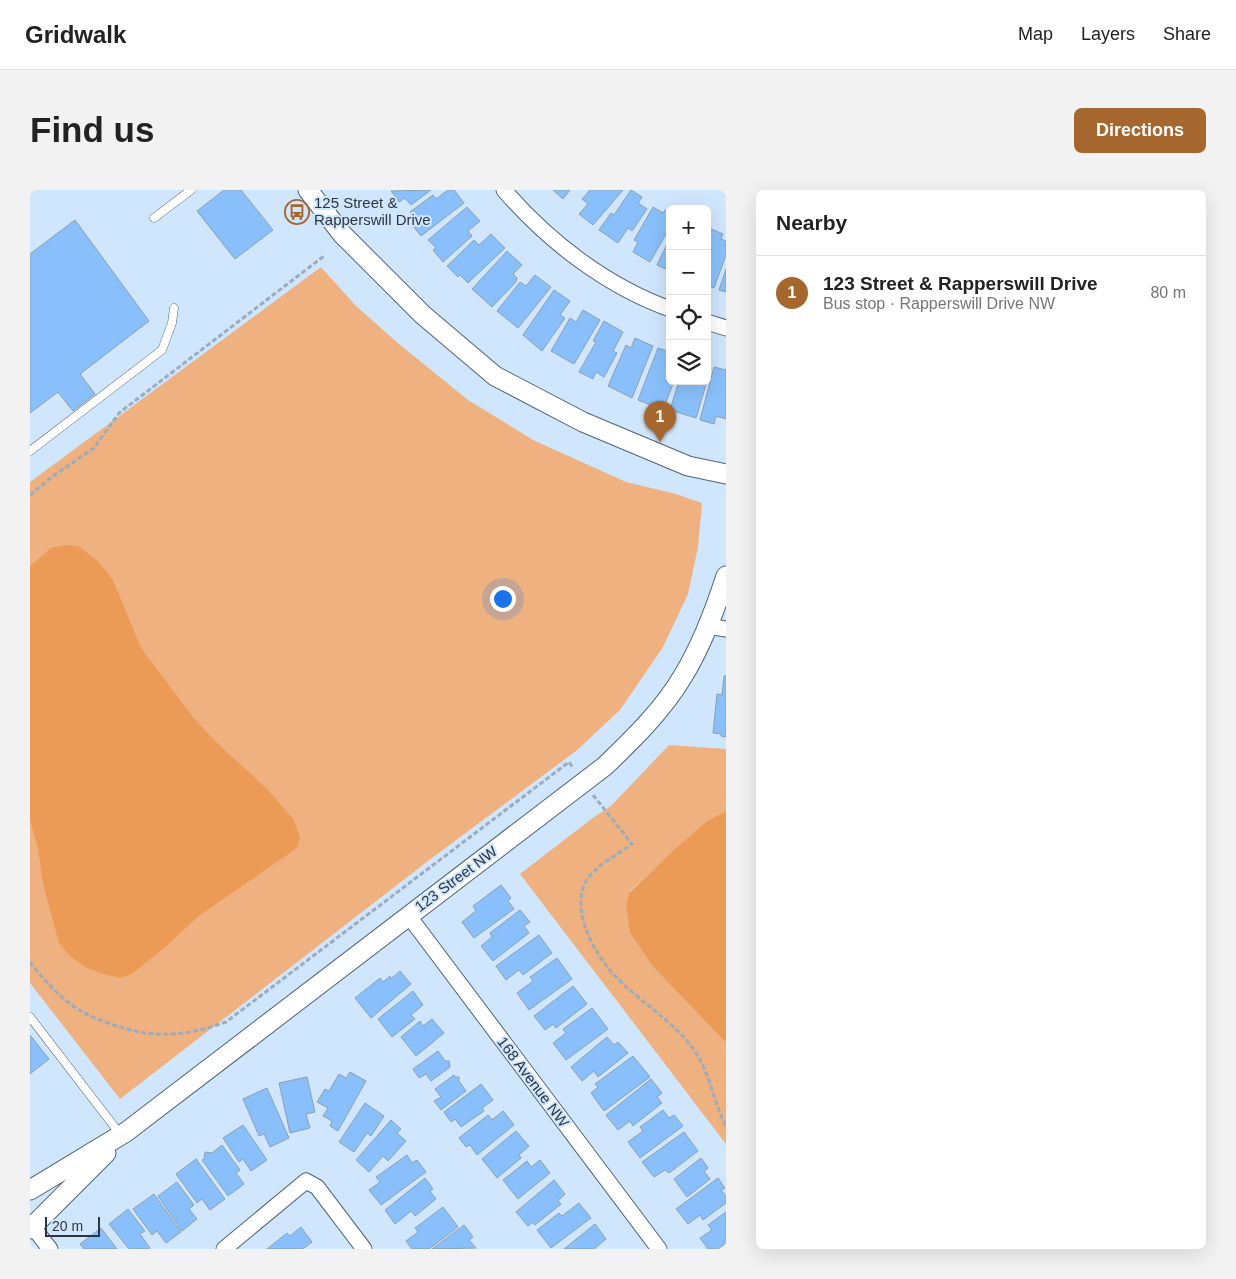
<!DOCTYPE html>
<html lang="en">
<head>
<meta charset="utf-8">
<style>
	:root { --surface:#fff; --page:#f2f2f2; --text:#222; --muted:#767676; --line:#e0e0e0; --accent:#a6672e }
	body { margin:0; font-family:Arial,sans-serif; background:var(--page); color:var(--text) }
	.controls { position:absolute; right:15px; top:15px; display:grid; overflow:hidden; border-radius:8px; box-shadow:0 5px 20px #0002 }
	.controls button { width:45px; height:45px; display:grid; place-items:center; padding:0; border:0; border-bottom:1px solid var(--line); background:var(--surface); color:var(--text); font:25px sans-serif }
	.scale { position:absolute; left:15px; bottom:12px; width:55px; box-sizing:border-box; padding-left:5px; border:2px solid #2d353e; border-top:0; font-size:14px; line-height:18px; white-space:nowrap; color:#2d353e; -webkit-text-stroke:4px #d0e6fd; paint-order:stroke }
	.you { position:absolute; left:472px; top:408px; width:18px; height:18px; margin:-12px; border:4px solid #fff; border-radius:50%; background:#1a73e8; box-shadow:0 0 0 8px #1a73e833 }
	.badge { display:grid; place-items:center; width:32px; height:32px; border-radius:50%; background:var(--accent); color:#fff; font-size:16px; font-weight:700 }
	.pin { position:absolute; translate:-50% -41px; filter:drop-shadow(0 1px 2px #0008) }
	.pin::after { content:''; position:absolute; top:26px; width:18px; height:15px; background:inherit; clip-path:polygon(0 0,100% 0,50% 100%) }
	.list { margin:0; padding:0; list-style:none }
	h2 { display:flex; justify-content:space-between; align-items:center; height:65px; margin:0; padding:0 20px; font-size:21px }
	h2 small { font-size:16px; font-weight:400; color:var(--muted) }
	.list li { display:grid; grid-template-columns:32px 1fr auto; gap:15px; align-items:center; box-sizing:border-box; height:75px; padding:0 20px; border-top:1px solid var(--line) }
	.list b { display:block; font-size:19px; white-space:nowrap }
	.list p { margin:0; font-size:16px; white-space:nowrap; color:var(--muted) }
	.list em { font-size:16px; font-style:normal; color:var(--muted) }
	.icon { flex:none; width:28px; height:28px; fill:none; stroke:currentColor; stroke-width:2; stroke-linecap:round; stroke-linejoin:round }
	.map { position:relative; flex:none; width:696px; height:1059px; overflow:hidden; border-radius:8px }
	header { display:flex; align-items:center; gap:30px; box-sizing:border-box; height:70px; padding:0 25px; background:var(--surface); border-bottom:1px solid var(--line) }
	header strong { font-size:24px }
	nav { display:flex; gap:28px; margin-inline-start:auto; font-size:18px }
	.intro { display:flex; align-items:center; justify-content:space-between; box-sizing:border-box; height:120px; padding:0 30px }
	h1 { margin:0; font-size:35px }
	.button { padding:12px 22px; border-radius:8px; background:var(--accent); color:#fff; font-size:18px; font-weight:700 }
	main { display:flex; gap:30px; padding:0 30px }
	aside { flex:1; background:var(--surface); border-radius:8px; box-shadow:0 5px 20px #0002 }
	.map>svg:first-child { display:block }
	.green { fill:#efb17f }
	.water { fill:#ec9b56 }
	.building { fill:#89c0fb; stroke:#8b9fb5 }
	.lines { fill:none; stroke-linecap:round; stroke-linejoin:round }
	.service-casing { stroke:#506377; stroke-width:9 }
	.minor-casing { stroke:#506377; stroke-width:17 }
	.tertiary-casing { stroke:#506377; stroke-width:21 }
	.path { stroke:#9aacbe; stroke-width:3; stroke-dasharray:5 2.5; stroke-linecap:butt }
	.service { stroke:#fff; stroke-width:8 }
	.minor { stroke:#fff; stroke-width:15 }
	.tertiary { stroke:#fff; stroke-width:19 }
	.labels { text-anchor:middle; stroke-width:4; stroke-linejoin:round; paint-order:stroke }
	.poi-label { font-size:15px; fill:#2d353e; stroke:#d0e6fd; text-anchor:start }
	.street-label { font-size:15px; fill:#2d353e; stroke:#d0e6fd }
</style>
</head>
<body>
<header>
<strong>Gridwalk</strong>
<nav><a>Map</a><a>Layers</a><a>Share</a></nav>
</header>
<div class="intro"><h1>Find us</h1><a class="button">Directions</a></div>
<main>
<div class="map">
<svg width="696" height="1059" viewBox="0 0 696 1059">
	<rect width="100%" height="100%" fill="#d0e6fd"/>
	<!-- green -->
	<path class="green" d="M 291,77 L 326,116 L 369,154 L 438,210 L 503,250 L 596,292 L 646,304 L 672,313 L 668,357 L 658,404 L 633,457 L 590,520 L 546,561 L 398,671 L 90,909 L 0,793 L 0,292 Z
		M 639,555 L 696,559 L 696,621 L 677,631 L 600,701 L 600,743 L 623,777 L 696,853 L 696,954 L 490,684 L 564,627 L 581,616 Z"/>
	<!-- water -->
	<path class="water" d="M 35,355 L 48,356 L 68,371 L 83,390 L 111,458 L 162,526 L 184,550 L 237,599 L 264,630 L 270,648 L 267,657 L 257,665 L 170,725 L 135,757 L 102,784 L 90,788 L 70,783 L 53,776 L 40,766 L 29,753 L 13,694 L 8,658 L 0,630 L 0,376 L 21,358 Z
		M 696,621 L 696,853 L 623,777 L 600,743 L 596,714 L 600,702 L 645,659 L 677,631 Z"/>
	<!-- building -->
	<path class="building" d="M 194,0 L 211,0 L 243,40 L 205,69 L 167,21 Z
		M 401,0 L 381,15 L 375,8 L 369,12 L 361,1 Z
		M 418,0 L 424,0 L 434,13 L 391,46 L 382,35 L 387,31 L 380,22 L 403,5 L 406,9 Z
		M 523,0 L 540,0 L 533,9 Z
		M 560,0 L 593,0 L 563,35 L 549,24 L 558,14 L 552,9 Z
		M 601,0 L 612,7 L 608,13 L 617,19 L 602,41 L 598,38 L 588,53 L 569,40 L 581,23 L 584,25 Z
		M 437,17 L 450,31 L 438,41 L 442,46 L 413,72 L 403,60 L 406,58 L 398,50 Z
		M 623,17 L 633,23 L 635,20 L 640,23 L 640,37 L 620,72 L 603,62 L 608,52 L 604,50 Z
		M 45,30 L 119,131 L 50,184 L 65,204 L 43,221 L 28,202 L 0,223 L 0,64 Z
		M 679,38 L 693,44 L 691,49 L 696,51 L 696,65 L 684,98 L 677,96 L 677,44 Z
		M 461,44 L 475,58 L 438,93 L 430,85 L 428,87 L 417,76 L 444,50 L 449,55 Z
		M 640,53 L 640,81 L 627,75 L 637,54 L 639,55 Z
		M 477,61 L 492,75 L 483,84 L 487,88 L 486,92 L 462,117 L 442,99 Z
		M 696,79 L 696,102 L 689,100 Z
		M 505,85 L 521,97 L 488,138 L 467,121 L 490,92 L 496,96 Z
		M 524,100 L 540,111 L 530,125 L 535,128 L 512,161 L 493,145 Z
		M 553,120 L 570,130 L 544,174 L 521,161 L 540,128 L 546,132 Z
		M 574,131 L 593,142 L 583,161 L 587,163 L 574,187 L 566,182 L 563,189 L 549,182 L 566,152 L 563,151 Z
		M 605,148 L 623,156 L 602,208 L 578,196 L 596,155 L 601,158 Z
		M 628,158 L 640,162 L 640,191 L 644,191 L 633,220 L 608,210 Z
		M 684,177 L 696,180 L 696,229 L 686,226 L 684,234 L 670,230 Z
		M 649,191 L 677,191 L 666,228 L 640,220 Z
		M 694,486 L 696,486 L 696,547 L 691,546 L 691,544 L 683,543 L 687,504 L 692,505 Z
		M 471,695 L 481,708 L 478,711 L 484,719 L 444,748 L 432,732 L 446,721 L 443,716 Z
		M 490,720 L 500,732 L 494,736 L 499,743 L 463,771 L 451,756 L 462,747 L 460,743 Z
		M 509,745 L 522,763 L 493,785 L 489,780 L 476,790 L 466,776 Z
		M 527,768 L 542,789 L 499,820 L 487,803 L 503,791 L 500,787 Z
		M 370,781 L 381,794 L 341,828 L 325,808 L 350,788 L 353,792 L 360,786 L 361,789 Z
		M 543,796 L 557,814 L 526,838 L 523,834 L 515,840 L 504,826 Z
		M 383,801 L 393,815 L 381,825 L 385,829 L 362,847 L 348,829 Z
		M 562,818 L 578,839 L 536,870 L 523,853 L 536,843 L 533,839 Z
		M 402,829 L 414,843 L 386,866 L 371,847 L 390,831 L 393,836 Z
		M 0,845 L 19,869 L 0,884 Z
		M 577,847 L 584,855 L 588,852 L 598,863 L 568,887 L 564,881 L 552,891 L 541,877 Z
		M 408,861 L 415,871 L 419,871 L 420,877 L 401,891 L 396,884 L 389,888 L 383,879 Z
		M 603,866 L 620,887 L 574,921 L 561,903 L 568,897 L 565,894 Z
		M 320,882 L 336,891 L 308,941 L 300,936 L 302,931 L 293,926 L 298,918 L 287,912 L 295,899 L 299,901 L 309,884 L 316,888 Z
		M 424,885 L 425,887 L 429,887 L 429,891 L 436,901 L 411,920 L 404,911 L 411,907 L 405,899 Z
		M 277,887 L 285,922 L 276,924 L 280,938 L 260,943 L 249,893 Z
		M 621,889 L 632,903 L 627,907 L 632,913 L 603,936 L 600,931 L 588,940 L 576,925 Z
		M 451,894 L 463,910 L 452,918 L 454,921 L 431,937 L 425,929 L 421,932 L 414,922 Z
		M 237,898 L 259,948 L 240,957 L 234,944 L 229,946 L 213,909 Z
		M 335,913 L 354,926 L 341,946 L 337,943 L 324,962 L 309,952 Z
		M 633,920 L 639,928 L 644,925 L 653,936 L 610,968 L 598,952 L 613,941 L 610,937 Z
		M 473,921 L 484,935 L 447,965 L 440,955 L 436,957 L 429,948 L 458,925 L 462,930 Z
		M 361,930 L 371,939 L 367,943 L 376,951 L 358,971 L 353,966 L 339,982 L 326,970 Z
		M 213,935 L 237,970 L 221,981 L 213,969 L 209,972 L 193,948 Z
		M 486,941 L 499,956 L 489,965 L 491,968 L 467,988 L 452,969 Z
		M 654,942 L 668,961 L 639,983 L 635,980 L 624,987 L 612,972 Z
		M 192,955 L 210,980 L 206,983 L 214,994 L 198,1006 L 172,970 L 174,969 L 175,962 L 182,963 Z
		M 377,965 L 382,973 L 387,970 L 396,982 L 351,1015 L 339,1000 L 350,992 L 346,987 Z
		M 671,968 L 678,978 L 674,981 L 680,989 L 657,1007 L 644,989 Z
		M 166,969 L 195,1009 L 180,1020 L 172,1009 L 167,1013 L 146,984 Z
		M 510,970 L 520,983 L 488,1009 L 473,990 L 497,971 L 501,977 Z
		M 395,988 L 403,999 L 400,1001 L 406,1009 L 385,1026 L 381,1021 L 365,1034 L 355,1020 Z
		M 688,988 L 695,998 L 691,1000 L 696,1006 L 696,1013 L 673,1030 L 670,1025 L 658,1034 L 646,1019 Z
		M 524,990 L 535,1004 L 528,1011 L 531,1014 L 505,1035 L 503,1032 L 498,1036 L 486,1022 Z
		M 147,992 L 164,1015 L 159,1019 L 167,1029 L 152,1041 L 128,1006 Z
		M 124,1004 L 151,1042 L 136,1053 L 127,1041 L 122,1045 L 103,1019 Z
		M 549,1013 L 561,1028 L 521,1058 L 507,1040 L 529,1023 L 532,1026 Z
		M 413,1017 L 428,1037 L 399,1059 L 382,1059 L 376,1051 L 388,1042 L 385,1038 Z
		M 98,1019 L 115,1041 L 110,1044 L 120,1058 L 118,1059 L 99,1059 L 79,1034 Z
		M 696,1022 L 696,1053 L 688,1059 L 678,1059 L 670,1048 L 682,1040 L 678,1035 Z
		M 565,1034 L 576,1049 L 564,1059 L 534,1059 Z
		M 434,1035 L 443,1047 L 439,1050 L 446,1058 L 402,1059 Z
		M 271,1037 L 282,1052 L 273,1059 L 237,1059 L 257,1043 L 260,1046 Z
		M 71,1038 L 87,1059 L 54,1059 L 50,1054 Z"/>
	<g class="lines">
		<defs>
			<path id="service" d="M 124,28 L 161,0
				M 0,261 L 132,160 L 142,133 L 144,118
				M 0,827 L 90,944"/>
			<path id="minor" d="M 474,0 C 518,51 576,96 640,119
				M 677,132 L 696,138
				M 678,436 L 696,439
				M 378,725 L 629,1059
				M 0,1033 L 20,1059
				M 194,1059 L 276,991 L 287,997 L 334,1059"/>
			<path id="tertiary" d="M 278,0 L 312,44 L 393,125 L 465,186 L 553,232 L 658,276 L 696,284
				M 0,1000 L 96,942 L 575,576 C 603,549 633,520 653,486 C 672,455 685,420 696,386
				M 0,1039 L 76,963"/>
		</defs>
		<!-- service casing -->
		<use href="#service" class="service-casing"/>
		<!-- minor casing -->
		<use href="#minor" class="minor-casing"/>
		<!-- tertiary casing -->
		<use href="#tertiary" class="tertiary-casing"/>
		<!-- path -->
		<path class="path" d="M 0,305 L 23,286 L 64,258 L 89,223 L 294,66
			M 563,605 L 602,654 C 587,665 564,676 555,693 C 541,724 566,767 588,789 C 611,812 641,830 661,856 C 680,879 682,910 696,936
			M 0,772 C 13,788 26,804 43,816 C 54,824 67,829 81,834 C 123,849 154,847 196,832 L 539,572 L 543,578"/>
		<!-- service -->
		<use href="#service" class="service"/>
		<!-- minor -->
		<use href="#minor" class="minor"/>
		<!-- tertiary -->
		<use href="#tertiary" class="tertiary"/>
	</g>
	<!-- icons -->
	<defs>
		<symbol id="bus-ring" viewBox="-11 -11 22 22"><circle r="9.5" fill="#d0e6fd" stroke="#a6672e" stroke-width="1.5"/><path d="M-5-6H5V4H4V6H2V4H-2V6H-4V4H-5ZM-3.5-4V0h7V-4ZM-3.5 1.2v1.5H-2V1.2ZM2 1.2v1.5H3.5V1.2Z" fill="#a6672e"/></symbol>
	</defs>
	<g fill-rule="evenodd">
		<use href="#bus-ring" x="253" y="8" width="28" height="28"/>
	</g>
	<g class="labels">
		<!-- poi labels -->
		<g class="poi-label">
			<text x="284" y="18">125 Street &amp;<tspan x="284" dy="17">Rapperswill Drive</tspan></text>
		</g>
		<!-- street labels -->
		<g class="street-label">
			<text transform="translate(426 689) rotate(-37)" y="5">123 Street NW</text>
			<text transform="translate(503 892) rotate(53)" y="5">168 Avenue NW</text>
		</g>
	</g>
</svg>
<div class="controls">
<button>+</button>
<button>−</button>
<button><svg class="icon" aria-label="locate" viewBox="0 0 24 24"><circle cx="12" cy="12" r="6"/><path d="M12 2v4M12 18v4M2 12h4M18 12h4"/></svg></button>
<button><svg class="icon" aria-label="layers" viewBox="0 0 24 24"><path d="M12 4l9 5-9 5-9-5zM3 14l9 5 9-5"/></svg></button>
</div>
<div class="scale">20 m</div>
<div class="you"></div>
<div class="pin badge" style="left:630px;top:252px">1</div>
</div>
<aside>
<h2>Nearby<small></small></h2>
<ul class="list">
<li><span class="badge">1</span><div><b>123 Street &amp; Rapperswill Drive</b><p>Bus stop · Rapperswill Drive NW</p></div><em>80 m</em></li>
</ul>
</aside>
</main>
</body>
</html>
